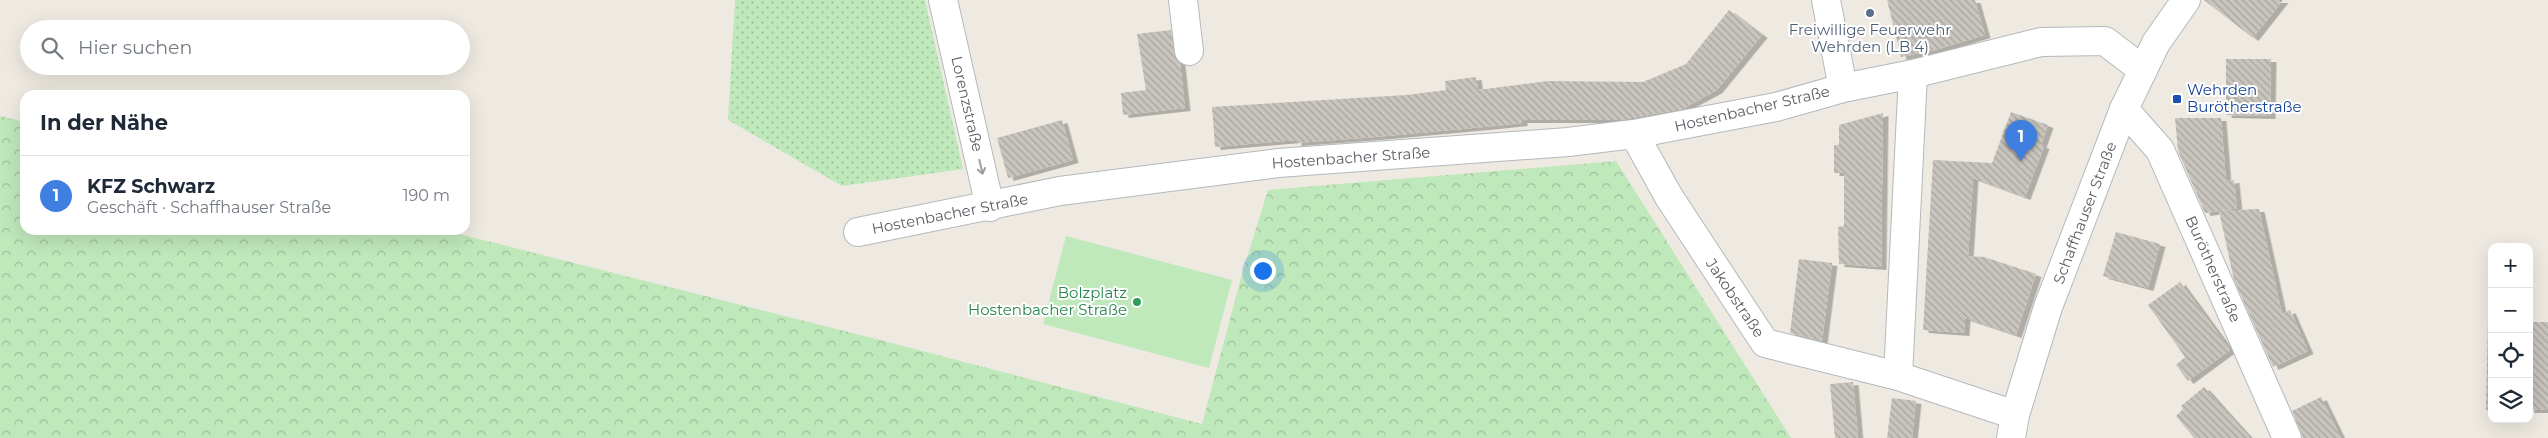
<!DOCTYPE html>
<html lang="de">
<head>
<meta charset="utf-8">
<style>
	:root { --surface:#fff; --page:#f6f6f7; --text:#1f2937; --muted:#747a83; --line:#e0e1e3; --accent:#f71e20 }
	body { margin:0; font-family:Montserrat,sans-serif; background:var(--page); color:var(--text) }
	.controls { position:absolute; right:15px; bottom:15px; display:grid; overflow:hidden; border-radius:10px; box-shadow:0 5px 20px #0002 }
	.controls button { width:45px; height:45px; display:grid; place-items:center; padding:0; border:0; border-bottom:1px solid var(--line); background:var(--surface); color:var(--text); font:25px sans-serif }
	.you { position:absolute; left:1262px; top:270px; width:18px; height:18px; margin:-12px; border:4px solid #fff; border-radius:50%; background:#1a73e8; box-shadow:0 0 0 8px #1a73e833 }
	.badge { display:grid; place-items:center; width:32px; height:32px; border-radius:50%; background:var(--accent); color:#fff; font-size:16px; font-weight:700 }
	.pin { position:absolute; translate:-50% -41px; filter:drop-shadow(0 1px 2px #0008) }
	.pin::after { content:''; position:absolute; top:26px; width:18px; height:15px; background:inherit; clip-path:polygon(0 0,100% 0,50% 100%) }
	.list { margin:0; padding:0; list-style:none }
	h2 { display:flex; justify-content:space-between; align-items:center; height:65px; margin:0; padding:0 20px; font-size:21px }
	h2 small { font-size:16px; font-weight:400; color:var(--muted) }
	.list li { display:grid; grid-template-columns:32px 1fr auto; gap:15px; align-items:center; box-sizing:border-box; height:80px; padding:0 20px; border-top:1px solid var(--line) }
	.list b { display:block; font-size:19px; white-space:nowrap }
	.list p { margin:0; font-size:16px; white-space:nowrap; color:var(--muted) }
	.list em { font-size:16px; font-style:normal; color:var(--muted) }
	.icon { flex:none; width:28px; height:28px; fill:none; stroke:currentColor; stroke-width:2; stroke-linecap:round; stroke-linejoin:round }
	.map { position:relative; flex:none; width:2548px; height:438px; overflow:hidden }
	.search { position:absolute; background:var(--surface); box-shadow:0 5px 20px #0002; left:20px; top:20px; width:450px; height:55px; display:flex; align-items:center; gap:12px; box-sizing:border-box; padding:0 18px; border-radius:28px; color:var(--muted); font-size:19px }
	.panel { position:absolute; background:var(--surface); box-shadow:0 5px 20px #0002; left:20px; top:90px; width:450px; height:145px; border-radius:15px }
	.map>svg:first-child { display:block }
	.grass { fill:url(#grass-dots) }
	.forest { fill:url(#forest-crowns) }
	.garden { fill:#bfe8bb }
	.building { fill:url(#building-back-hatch); filter:url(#shadow) }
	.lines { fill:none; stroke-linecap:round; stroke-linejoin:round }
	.street-casing { stroke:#b4b8bd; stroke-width:30 }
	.secondary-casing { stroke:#b5babf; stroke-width:30 }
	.street { stroke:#fff; stroke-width:28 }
	.secondary { stroke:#fff; stroke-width:28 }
	.oneway { stroke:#9c9fa2 }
	.service-dot { fill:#5c6f8a; stroke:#fff; stroke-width:2 }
	.transit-dot { fill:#1a4fb4; stroke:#fff; stroke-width:2 }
	.leisure-dot { fill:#2e9e5b; stroke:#fff; stroke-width:2 }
	.labels { text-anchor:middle; stroke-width:4; stroke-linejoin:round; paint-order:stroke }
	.service-label { font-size:15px; fill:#4e5e75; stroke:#fff }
	.transit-label { font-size:15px; fill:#164399; stroke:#fff; text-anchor:start }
	.street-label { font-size:15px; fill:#5a5f64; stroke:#fff }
	.leisure-label { font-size:15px; fill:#27864d; stroke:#fff; text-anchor:end }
</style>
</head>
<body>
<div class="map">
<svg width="2548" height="438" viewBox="0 0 2548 438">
	<defs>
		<pattern id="grass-dots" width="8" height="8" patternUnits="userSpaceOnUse" patternTransform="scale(1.25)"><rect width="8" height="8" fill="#bfe8bb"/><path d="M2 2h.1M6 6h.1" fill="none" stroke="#9ebf9c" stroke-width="1.8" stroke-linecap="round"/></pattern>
		<pattern id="forest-crowns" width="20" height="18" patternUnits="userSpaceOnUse" patternTransform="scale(1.25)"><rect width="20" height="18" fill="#bfe8bb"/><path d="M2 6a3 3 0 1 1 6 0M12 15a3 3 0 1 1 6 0" fill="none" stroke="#9ebf9c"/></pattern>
		<pattern id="building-back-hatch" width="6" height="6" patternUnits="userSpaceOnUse" patternTransform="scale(1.25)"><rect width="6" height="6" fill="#c9c5be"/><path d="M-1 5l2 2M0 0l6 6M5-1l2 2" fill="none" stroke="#a6a39e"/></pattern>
		<filter id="shadow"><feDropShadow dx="5.5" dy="3" stdDeviation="0" flood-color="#0004"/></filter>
	</defs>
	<rect width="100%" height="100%" fill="#eeeae1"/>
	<!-- grass -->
	<path class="grass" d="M 735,0 L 925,0 L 963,169 L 842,186 L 728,120 Z"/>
	<!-- forest -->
	<path class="forest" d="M 0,116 L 25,122 L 25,230 L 443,230 L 884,341 L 1202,424 L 1242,274 L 1268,190 L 1616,161 L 1791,438 L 0,438 Z"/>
	<!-- garden -->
	<path class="garden" d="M 1066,236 L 1232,280 L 1209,368 L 1043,324 Z"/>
	<!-- building -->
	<path class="building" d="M 1887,0 L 1975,0 L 1985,35 L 1935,50 L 1901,57 Z
		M 2204,0 L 2283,0 L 2253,38 Z
		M 1729,10 L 1762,35 L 1717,90 L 1682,109 L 1620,120 L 1522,120 L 1522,123 L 1494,126 L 1375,137 L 1296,143 L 1296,140 L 1215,147 L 1212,107 L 1406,95 L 1446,90 L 1445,81 L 1476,77 L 1478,90 L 1548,81 L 1643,82 L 1686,64 Z
		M 1171,30 L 1174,53 L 1180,63 L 1185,108 L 1123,115 L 1121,93 L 1146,90 L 1137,34 Z
		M 2226,59 L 2271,59 L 2270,116 L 2226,115 Z
		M 2011,112 L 2048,125 L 2041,145 L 2044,146 L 2025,197 L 1973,178 L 1968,256 L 1984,257 L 2036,274 L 2016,335 L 1965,318 L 1964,333 L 1923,330 L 1933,160 L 1992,163 Z
		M 1883,113 L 1881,267 L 1839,264 L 1838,227 L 1844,226 L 1844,173 L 1834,173 L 1834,145 L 1839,145 L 1839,125 Z
		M 2175,118 L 2221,118 L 2226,181 L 2234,180 L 2237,208 L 2205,213 L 2178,151 Z
		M 1062,120 L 1073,160 L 1008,178 L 997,138 Z
		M 2259,209 L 2282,314 L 2290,310 L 2308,351 L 2273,367 L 2234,280 L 2219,211 Z
		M 2116,232 L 2160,244 L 2148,288 L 2103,276 Z
		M 1799,259 L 1832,263 L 1822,341 L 1790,333 Z
		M 2180,282 L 2230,350 L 2188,381 L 2176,365 L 2185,357 L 2148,305 Z
		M 2488,321 L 2492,321 L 2492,410 L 2486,410 Z
		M 2529,322 L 2548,322 L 2548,410 L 2529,410 Z
		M 1853,382 L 1858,438 L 1835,438 L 1830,384 Z
		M 2204,387 L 2229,415 L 2250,438 L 2194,438 L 2176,416 L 2183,409 L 2181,406 Z
		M 2321,397 L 2341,438 L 2303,438 L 2292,411 Z
		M 1892,398 L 1916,401 L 1912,438 L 1887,438 Z"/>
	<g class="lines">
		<defs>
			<path id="street" d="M 943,0 L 990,207
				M 1183,0 L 1189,51
				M 1826,0 L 1843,88
				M 2124,109 L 2160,150 L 2287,438
				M 1634,134 L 1669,197 L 1765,343 L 1898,376 L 2015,415
				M 858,232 L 1060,191 L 1278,163 L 1568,142 L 1634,134 L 1776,107 L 1843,88 L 1913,74 L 2041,42 L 2105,41 L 2143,70
				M 1898,376 L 1913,74"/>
			<path id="secondary" d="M 2011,438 L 2015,415 L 2048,307 L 2124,109 L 2156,43 L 2186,0"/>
		</defs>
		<!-- street casing -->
		<use href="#street" class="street-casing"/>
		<!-- secondary casing -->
		<use href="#secondary" class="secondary-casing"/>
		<!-- street -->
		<use href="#street" class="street"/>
		<!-- secondary -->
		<use href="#secondary" class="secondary"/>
	</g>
	<!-- one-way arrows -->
	<defs><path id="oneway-shaft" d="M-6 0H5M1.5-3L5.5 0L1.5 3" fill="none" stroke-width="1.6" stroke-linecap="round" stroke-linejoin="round" transform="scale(1.25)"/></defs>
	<use class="oneway" href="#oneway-shaft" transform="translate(981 167) rotate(77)"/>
	<!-- markers -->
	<circle class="service-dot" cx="1870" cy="13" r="5"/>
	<rect class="transit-dot" x="2172" y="94" width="10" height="10" rx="2.5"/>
	<circle class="leisure-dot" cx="1137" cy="302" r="5"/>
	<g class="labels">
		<!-- service labels -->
		<g class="service-label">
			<text x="1870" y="35">Freiwillige Feuerwehr<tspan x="1870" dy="17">Wehrden (LB 4)</tspan></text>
		</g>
		<!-- transit labels -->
		<g class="transit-label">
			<text x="2187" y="95">Wehrden<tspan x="2187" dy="17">Burötherstraße</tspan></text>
		</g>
		<!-- street labels -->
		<g class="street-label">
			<text transform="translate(967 104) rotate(77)" y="5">Lorenzstraße</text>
			<text transform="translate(1752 109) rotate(-13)" y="5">Hostenbacher Straße</text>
			<text transform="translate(1351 158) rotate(-4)" y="5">Hostenbacher Straße</text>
			<text transform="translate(2085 213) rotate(-69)" y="5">Schaffhauser Straße</text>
			<text transform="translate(950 214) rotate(-11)" y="5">Hostenbacher Straße</text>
			<text transform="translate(2213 269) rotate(66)" y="5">Burötherstraße</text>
			<text transform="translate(1735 298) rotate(56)" y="5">Jakobstraße</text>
		</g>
		<!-- leisure labels -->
		<g class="leisure-label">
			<text x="1127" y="298">Bolzplatz<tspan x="1127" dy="17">Hostenbacher Straße</tspan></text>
		</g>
	</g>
</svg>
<div class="controls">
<button>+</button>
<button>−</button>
<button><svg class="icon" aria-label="locate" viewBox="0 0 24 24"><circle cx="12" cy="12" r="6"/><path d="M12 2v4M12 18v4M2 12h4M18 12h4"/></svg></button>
<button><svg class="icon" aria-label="layers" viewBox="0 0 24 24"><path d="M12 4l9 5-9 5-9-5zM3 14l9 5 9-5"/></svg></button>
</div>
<div class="you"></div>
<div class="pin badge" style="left:2021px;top:161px;background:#3f7fe0">1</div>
<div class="search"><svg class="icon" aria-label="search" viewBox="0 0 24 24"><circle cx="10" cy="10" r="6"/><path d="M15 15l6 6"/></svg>Hier suchen</div>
<section class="panel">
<h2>In der Nähe<small></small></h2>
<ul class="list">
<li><span class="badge" style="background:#3f7fe0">1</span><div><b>KFZ Schwarz</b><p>Geschäft · Schaffhauser Straße</p></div><em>190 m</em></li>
</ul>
</section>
</div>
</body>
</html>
